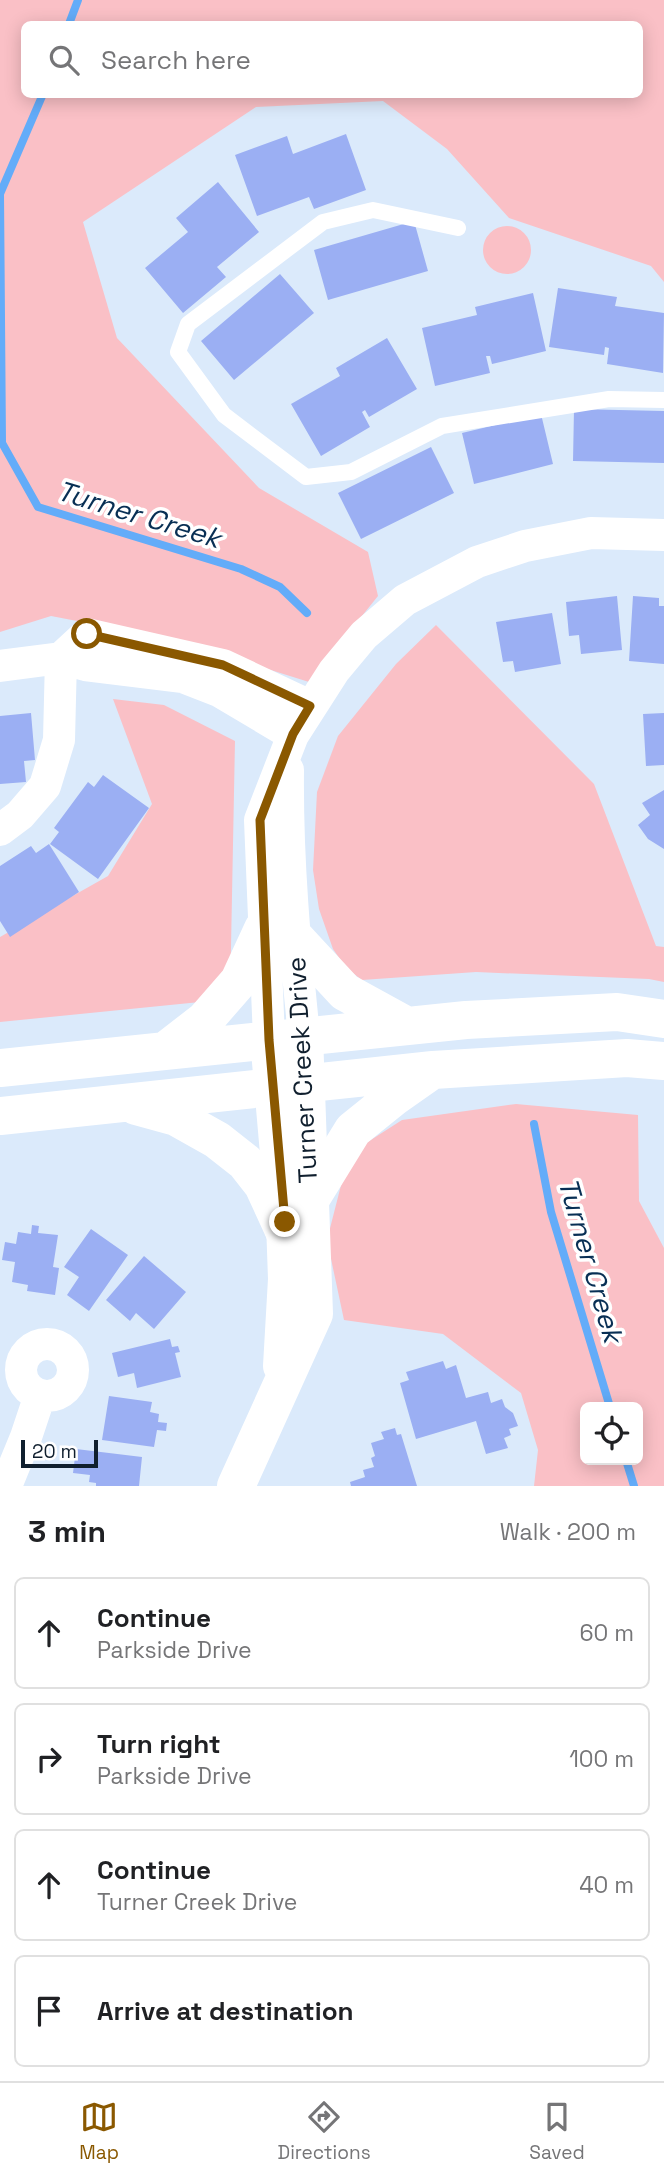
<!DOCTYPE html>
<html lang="en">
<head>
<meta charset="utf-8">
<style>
	:root { --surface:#fff; --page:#f6f6f6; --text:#202124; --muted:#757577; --line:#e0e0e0; --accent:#8a5800 }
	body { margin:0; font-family:"Space Grotesk",sans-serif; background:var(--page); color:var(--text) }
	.controls { position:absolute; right:21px; bottom:21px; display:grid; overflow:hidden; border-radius:10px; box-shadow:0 4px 18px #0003 }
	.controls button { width:63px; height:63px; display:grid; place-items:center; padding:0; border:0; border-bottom:2px solid var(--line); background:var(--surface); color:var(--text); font:35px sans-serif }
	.scale { position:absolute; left:21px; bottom:18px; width:77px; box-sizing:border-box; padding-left:7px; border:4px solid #101f2e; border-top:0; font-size:19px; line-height:24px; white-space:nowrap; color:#101f2e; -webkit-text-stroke:5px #fff; paint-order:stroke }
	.stop { position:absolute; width:21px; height:21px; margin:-16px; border:5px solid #8a5800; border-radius:50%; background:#fff }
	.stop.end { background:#8a5800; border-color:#fff; box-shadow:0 2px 7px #0008 }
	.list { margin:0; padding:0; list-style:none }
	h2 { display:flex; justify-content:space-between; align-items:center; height:91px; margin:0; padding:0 28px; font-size:30px }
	h2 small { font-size:23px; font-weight:400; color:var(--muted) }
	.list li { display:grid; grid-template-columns:46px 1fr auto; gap:21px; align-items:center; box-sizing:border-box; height:112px; margin:0 14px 14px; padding:0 14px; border:2px solid var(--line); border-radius:10px }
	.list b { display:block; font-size:26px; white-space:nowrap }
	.list p { margin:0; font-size:23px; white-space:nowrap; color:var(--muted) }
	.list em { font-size:23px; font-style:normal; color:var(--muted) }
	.icon { flex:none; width:38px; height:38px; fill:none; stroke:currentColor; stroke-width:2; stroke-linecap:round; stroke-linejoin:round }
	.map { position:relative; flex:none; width:664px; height:1486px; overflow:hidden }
	.search { position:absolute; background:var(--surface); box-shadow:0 4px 18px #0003; left:21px; right:21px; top:21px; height:77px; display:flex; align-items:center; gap:18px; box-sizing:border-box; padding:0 24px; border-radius:10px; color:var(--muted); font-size:26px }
	.sheet { height:595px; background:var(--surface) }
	nav { display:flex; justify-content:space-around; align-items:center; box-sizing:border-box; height:98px; border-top:2px solid var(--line); background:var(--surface); font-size:19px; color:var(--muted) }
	nav a { display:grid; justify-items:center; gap:4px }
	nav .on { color:var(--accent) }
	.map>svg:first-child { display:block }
	.green { fill:#fac0c6; fill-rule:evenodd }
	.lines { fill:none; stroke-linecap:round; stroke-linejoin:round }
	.stream { stroke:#63acf9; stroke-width:8 }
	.building { fill:#9baff3 }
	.service { stroke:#fff; stroke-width:16 }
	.minor { stroke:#fff; stroke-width:32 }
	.tertiary { stroke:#fff; stroke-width:38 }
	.secondary { stroke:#fff; stroke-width:38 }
	.route { stroke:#8a5800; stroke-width:9 }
	.labels { text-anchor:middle; stroke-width:7; stroke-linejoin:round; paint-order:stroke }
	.street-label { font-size:26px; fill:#101f2e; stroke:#fff }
	.water-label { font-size:28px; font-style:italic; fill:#082f54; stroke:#fff }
</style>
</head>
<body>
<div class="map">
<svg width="664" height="1486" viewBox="0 0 664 1486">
	<rect width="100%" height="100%" fill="#dbeafb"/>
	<!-- green -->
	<path class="green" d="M 0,0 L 664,0 L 664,282 L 651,266 L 509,218 L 447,149 L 383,101 L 256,107 L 83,222 L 117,338 L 259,488 L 368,552 L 378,596 L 309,682 L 176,640 L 51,616 L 0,632 ZM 24,24 L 640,24 L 640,94 L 24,94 Z
		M483 250a24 24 0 1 1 48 0a24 24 0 1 1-48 0Z
		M 436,625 L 594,784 L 656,946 L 664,947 L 664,982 L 649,979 L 476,972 L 362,980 L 346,968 L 333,949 L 319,909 L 313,870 L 317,792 L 338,736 L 396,664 Z
		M 113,699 L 164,705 L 235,741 L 230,999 L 0,1022 L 0,937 L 108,876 L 152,804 Z
		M 516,1104 L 638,1115 L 639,1201 L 664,1248 L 664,1486 L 534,1486 L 538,1450 L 521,1393 L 443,1334 L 344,1320 L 327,1240 L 349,1154 L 402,1120 ZM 585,1407 L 638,1407 L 638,1460 L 585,1460 Z"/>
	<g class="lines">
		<!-- stream -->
		<path class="stream" d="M 69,24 L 78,0
			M 43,94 L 0,194 L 2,443 L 38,507 L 241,569 L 280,587 L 307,613
			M 534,1124 L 551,1212 L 610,1407
			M 626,1460 L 634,1486"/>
	</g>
	<!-- building -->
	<path class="building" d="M 346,134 L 366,190 L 314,209 L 309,197 L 257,216 L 235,155 L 287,136 L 293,154 Z
		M 218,182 L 259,232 L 217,267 L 226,277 L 183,313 L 145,268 L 188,232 L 176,218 Z
		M 414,221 L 428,271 L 328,300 L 314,250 Z
		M 280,274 L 314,313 L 234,380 L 201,341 Z
		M 558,288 L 617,297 L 615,306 L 664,313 L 663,373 L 607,364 L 609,348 L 605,347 L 604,355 L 549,347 Z
		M 533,293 L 546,351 L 492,364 L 490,356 L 486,356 L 490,373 L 435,386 L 422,328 L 477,315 L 475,307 Z
		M 387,338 L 417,389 L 369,417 L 365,410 L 362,412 L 370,427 L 321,456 L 291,404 L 340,376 L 336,368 Z
		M 574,409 L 664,411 L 664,463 L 573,461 Z
		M 541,414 L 553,464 L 474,484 L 462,433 Z
		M 431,447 L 454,493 L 361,539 L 338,493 Z
		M 617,596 L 622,650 L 581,654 L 579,635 L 569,636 L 566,602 Z
		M 633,596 L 659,598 L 659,606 L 664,606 L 664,664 L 629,661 Z
		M 552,613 L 561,664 L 515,672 L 513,661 L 503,662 L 496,622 Z
		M 31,713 L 35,760 L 24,761 L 26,782 L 0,784 L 0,716 Z
		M 664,713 L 664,765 L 646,766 L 643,714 Z
		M 103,775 L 149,808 L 98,879 L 50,844 L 59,832 L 54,828 L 88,782 L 94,787 Z
		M 664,790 L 664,849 L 648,839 L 638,825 L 650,815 L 642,803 Z
		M 49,844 L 79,892 L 10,937 L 0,921 L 0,866 L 31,846 L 36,853 Z
		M 32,1225 L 39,1226 L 38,1233 L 58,1235 L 53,1267 L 59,1268 L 55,1295 L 27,1291 L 28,1285 L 12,1282 L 15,1262 L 2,1260 L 5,1242 L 16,1244 L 18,1232 L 31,1234 Z
		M 91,1229 L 128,1255 L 89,1311 L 67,1295 L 79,1277 L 64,1267 Z
		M 144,1256 L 186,1292 L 154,1329 L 136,1313 L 130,1321 L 106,1300 Z
		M 170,1339 L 172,1347 L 178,1346 L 180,1352 L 175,1353 L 181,1377 L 137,1388 L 134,1373 L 118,1377 L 112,1353 Z
		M 443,1361 L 446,1369 L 456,1365 L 466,1398 L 488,1392 L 491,1403 L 502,1399 L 505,1407 L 513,1413 L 518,1426 L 509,1429 L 511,1435 L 504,1438 L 508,1448 L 486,1454 L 476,1421 L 416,1439 L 400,1383 L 409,1380 L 406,1372 Z
		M 109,1396 L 152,1402 L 150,1412 L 159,1414 L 158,1422 L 167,1423 L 166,1431 L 157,1430 L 154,1447 L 102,1440 Z
		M 395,1428 L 397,1435 L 401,1434 L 417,1486 L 351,1486 L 350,1482 L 365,1477 L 363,1470 L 374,1467 L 371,1458 L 375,1456 L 371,1443 L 384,1439 L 381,1432 Z
		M 76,1449 L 142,1457 L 139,1486 L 96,1486 L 96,1483 L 89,1482 L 90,1475 L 73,1473 Z"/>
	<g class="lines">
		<!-- service -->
		<path class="service" d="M 458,228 L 373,210 L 323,222 L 188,324 L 178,352 L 224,415 L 306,477 L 351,472 L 442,426 L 609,399 L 664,400"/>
		<!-- minor -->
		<path class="minor" d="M 61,658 L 87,634 L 223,665 L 310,706
			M 0,666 L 61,658 L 85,665 L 183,677 L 219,691 L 293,735
			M 288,770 C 287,859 295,947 304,1035
			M 0,830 L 20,815 L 45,786 L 59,740 L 61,658
			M 269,1039 L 260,820 L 293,735 L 334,671 L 364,635 L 405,600 L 477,562 L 525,546 L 591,533 L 664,535
			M21 1370a26 26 0 1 1 52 0a26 26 0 1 1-52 0Z
			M 6,1486 L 26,1437 L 40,1395"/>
		<!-- tertiary -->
		<path class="tertiary" d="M 269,1039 L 285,1222 L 287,1279 L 282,1366
			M 236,1486 L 314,1314 L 304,1035"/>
		<!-- secondary -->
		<path class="secondary" d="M 295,938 L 345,992 L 407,1026
			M 165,1051 L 205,1020 L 239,981 L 263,929
			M 0,1068 L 466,1020 L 617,1012 L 664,1019
			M 136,1106 L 176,1117 L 217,1140 L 245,1162 L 263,1185 L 285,1233
			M 0,1116 L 433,1070 L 627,1058 L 664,1061
			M 310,1200 L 353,1130 L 394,1097 L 431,1071"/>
	</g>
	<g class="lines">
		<!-- route -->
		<path class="route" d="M 87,634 L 223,665 L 310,706 L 293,734 L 260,820 L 269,1040 L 285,1222"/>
	</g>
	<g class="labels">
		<!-- street labels -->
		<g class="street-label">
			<text transform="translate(302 1070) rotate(-93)" y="9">Turner Creek Drive</text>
		</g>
		<!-- water labels -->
		<g class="water-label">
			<text transform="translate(139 514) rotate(17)" y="10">Turner Creek</text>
			<text transform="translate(591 1260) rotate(74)" y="10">Turner Creek</text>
		</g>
	</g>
</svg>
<div class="controls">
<button><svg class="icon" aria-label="locate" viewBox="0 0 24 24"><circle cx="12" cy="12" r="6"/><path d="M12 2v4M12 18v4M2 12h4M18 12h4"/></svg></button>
</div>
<div class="scale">20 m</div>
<div class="stop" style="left:87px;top:634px"></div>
<div class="stop end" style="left:285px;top:1222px"></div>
<div class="search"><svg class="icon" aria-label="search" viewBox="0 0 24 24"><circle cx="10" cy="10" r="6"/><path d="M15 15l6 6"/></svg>Search here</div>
</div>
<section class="sheet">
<h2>3 min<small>Walk · 200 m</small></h2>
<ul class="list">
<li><svg class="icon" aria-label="ahead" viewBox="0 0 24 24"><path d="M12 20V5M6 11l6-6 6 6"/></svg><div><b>Continue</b><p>Parkside Drive</p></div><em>60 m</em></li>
<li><svg class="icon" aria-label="right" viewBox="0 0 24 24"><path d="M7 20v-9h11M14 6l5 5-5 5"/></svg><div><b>Turn right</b><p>Parkside Drive</p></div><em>100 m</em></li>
<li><svg class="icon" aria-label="ahead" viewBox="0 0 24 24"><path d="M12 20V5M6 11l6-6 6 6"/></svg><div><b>Continue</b><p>Turner Creek Drive</p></div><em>40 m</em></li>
<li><svg class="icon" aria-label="arrive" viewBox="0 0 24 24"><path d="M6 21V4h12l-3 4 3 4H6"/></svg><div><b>Arrive at destination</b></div></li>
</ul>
</section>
<nav>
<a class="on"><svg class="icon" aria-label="map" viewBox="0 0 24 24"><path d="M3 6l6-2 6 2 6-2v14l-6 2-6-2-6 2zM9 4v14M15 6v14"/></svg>Map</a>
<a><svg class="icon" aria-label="directions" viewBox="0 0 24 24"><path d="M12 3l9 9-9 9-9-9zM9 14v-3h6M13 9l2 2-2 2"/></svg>Directions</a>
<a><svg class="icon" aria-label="saved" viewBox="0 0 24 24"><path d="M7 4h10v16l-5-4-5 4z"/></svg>Saved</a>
</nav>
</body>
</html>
